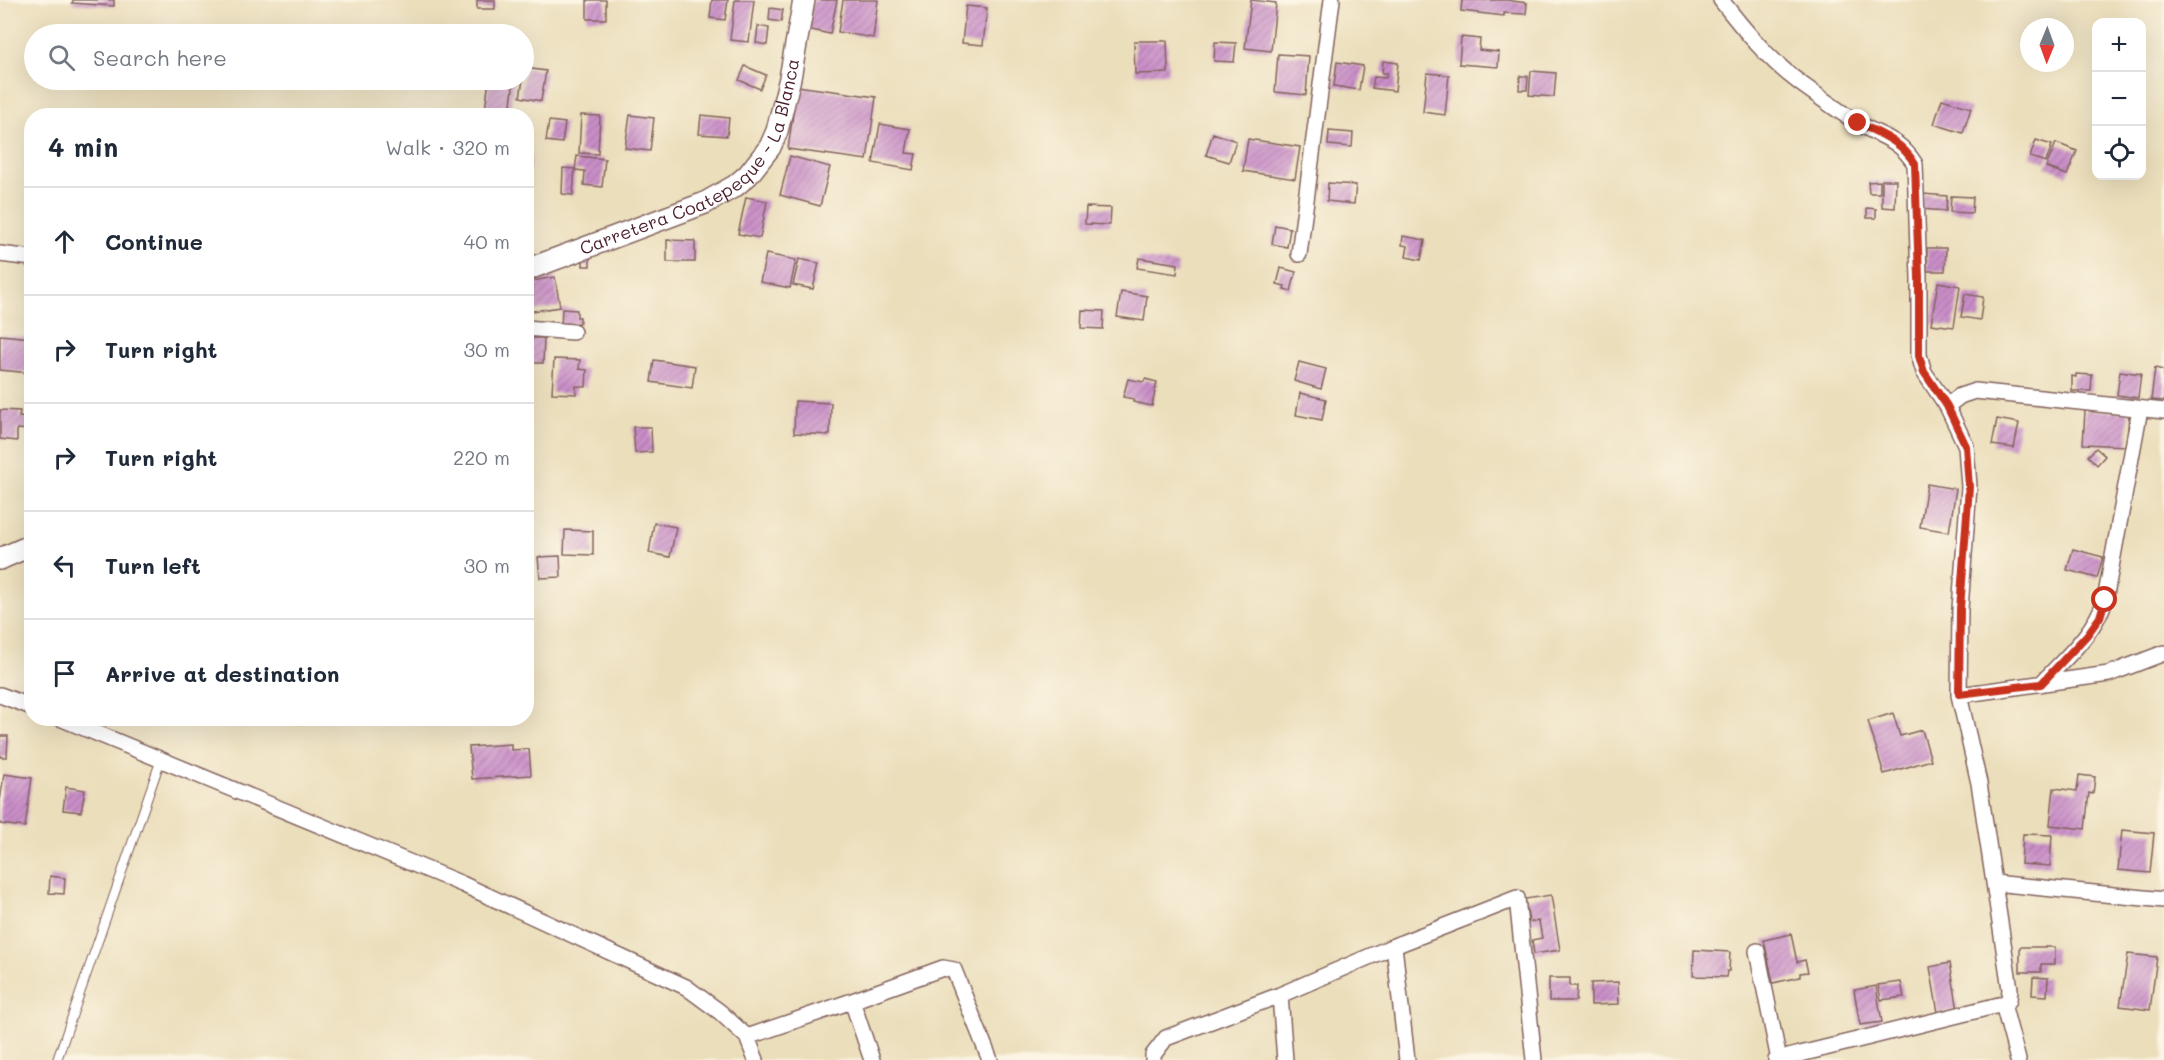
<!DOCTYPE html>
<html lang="en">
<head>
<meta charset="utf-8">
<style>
	:root { --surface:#fff; --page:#f6f6f7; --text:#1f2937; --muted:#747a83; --line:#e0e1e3 }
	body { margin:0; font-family:Mali,sans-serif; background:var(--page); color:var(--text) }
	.controls { position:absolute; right:18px; top:18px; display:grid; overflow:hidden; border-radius:12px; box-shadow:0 6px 24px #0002 }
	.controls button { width:54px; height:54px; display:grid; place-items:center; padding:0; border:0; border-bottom:2px solid var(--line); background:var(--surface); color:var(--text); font:30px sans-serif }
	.compass { position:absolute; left:2020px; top:18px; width:54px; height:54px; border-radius:50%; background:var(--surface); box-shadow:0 6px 24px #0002; rotate:181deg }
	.stop { position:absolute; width:18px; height:18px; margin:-14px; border:4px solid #c8321e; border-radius:50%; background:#fff }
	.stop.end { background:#c8321e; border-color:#fff; box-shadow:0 2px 6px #0008 }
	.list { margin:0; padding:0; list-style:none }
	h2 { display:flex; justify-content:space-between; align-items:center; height:78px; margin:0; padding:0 24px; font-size:26px }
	h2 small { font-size:20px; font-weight:400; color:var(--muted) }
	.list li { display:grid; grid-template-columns:39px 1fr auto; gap:18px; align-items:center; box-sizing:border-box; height:108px; padding:0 24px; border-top:2px solid var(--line) }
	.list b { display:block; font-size:22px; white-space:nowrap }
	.list em { font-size:20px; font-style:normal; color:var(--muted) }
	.icon { flex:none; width:33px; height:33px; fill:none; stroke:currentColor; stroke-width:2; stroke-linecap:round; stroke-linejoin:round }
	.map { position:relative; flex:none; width:2164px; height:1060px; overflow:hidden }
	.search { position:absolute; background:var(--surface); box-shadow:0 6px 24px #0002; left:24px; top:24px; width:510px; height:66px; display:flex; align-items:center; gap:15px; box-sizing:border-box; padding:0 21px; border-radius:33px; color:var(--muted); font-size:22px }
	.panel { position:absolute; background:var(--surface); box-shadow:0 6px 24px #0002; left:24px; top:108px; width:510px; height:618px; border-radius:24px }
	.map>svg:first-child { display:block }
	.building { fill:url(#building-hatch) }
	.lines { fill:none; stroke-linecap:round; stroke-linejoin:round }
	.service-casing { stroke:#82625d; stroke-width:10 }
	.minor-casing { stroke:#82625d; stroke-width:18 }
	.secondary-casing { stroke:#82625d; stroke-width:24 }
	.service { stroke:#fff; stroke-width:8 }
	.minor { stroke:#fff; stroke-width:15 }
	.secondary { stroke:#fff; stroke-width:21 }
	.route { stroke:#c8321e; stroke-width:8 }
	.labels { text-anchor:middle; stroke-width:6; stroke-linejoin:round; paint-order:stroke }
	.street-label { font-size:18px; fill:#4a1f2b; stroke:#fcf5e5 }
</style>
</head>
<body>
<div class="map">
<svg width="2164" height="1060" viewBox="0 0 2164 1060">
	<defs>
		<pattern id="building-hatch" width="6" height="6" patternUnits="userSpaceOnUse" patternTransform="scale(1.5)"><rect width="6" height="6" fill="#ca8fc9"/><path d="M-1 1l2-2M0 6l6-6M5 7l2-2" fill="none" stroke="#a674a3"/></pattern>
	</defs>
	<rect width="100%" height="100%" fill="#fcf5e5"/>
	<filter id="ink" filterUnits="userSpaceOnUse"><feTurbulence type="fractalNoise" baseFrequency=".0167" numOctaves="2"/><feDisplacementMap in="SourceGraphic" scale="12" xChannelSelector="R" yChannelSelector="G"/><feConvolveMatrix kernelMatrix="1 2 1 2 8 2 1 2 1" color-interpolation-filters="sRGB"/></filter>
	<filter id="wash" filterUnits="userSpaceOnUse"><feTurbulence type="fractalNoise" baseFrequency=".008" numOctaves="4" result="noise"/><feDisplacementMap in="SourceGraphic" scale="24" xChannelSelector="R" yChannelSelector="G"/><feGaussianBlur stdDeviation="1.35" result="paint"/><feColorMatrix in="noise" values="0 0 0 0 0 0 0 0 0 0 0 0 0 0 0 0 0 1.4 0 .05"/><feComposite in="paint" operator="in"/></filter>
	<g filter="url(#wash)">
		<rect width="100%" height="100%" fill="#ebdebb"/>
		<g id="blocks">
			<!-- building -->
			<path class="building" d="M 73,0 L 114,0 L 114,6 L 72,3 Z
				M 477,0 L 495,0 L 495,9 L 477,9 Z
				M 587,0 L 606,0 L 606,19 L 587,19 Z
				M 712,0 L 728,0 L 725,20 L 710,18 Z
				M 735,0 L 754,0 L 749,42 L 730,40 Z
				M 813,0 L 837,0 L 830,34 L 807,29 Z
				M 843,0 L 878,0 L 873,38 L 838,32 Z
				M 1251,0 L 1276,3 L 1271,51 L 1245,48 Z
				M 1462,0 L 1506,0 L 1527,3 L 1526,14 L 1504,13 L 1504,16 L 1461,11 Z
				M 966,6 L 987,8 L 983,45 L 962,43 Z
				M 770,8 L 783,10 L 781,22 L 769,20 Z
				M 758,26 L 769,28 L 767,45 L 756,43 Z
				M 1461,37 L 1480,39 L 1479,50 L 1499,52 L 1498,67 L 1459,64 Z
				M 1134,41 L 1167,41 L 1168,73 L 1135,74 Z
				M 1215,42 L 1236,43 L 1234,62 L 1214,61 Z
				M 1278,54 L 1309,56 L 1306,95 L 1275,92 Z
				M 1383,61 L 1398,63 L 1395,91 L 1372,88 L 1374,77 L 1386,78 L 1387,73 L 1382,73 Z
				M 1337,62 L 1363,66 L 1359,90 L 1334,86 Z
				M 745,66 L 766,75 L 760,89 L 739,80 Z
				M 525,68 L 546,71 L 541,101 L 520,97 Z
				M 1531,71 L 1556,73 L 1554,97 L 1529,95 Z
				M 1427,73 L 1449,75 L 1445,115 L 1423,112 Z
				M 1520,76 L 1528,76 L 1527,90 L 1519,90 Z
				M 353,80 L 407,80 L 406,90 L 353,86 Z
				M 489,80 L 514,80 L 510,112 L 485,110 Z
				M 797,86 L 876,97 L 867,160 L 788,149 Z
				M 1942,99 L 1971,108 L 1963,133 L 1934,124 Z
				M 53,112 L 78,113 L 78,116 L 53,116 Z
				M 581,115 L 600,116 L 598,154 L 579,153 Z
				M 630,115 L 654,118 L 650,151 L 625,148 Z
				M 701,115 L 729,118 L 727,136 L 699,134 Z
				M 549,121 L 565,123 L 562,143 L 546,141 Z
				M 880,124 L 910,129 L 906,153 L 916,154 L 913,170 L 873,163 Z
				M 1329,131 L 1353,133 L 1352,147 L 1328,145 Z
				M 1213,133 L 1236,141 L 1229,162 L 1206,155 Z
				M 1248,139 L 1300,147 L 1295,179 L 1243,171 Z
				M 2036,140 L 2052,145 L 2046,162 L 2030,157 Z
				M 2056,143 L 2077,151 L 2067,175 L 2046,167 Z
				M 526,151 L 531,152 L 530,170 L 526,170 Z
				M 577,156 L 605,159 L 602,187 L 584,185 L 585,171 L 575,170 Z
				M 790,156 L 830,167 L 820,206 L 780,195 Z
				M 563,168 L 575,169 L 573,195 L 562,194 Z
				M 1882,180 L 1896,180 L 1895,208 L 1882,207 Z
				M 1880,181 L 1880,193 L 1869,193 L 1868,182 Z
				M 1328,183 L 1356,185 L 1354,204 L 1327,201 Z
				M 1923,194 L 1947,196 L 1946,211 L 1921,209 Z
				M 1951,196 L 1973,197 L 1972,213 L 1950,212 Z
				M 746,197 L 767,201 L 760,238 L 738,234 Z
				M 1086,207 L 1111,208 L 1110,225 L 1085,224 Z
				M 1867,208 L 1876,209 L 1876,218 L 1867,218 Z
				M 526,210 L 529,210 L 529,239 L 526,239 Z
				M 1275,225 L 1290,228 L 1287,247 L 1272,244 Z
				M 1403,236 L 1425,240 L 1421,260 L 1406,257 L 1408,246 L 1402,245 Z
				M 667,240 L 695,241 L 695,262 L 667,262 Z
				M 1927,248 L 1946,248 L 1945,271 L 1927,271 Z
				M 583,254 L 590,254 L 590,266 L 583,266 Z
				M 766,254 L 796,260 L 790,288 L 760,282 Z
				M 1139,258 L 1178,264 L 1177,274 L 1137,268 Z
				M 799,259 L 819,263 L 813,289 L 793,285 Z
				M 1281,268 L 1296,272 L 1291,291 L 1284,289 L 1285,286 L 1277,284 Z
				M 555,277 L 560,307 L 526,312 L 526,291 L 533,291 L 532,281 Z
				M 1938,282 L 1960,286 L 1954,327 L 1931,324 Z
				M 1121,292 L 1147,296 L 1144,321 L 1117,317 Z
				M 1965,294 L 1983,297 L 1980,320 L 1961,317 Z
				M 562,309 L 577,310 L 577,317 L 580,317 L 580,323 L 571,324 L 571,328 L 561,327 Z
				M 1082,310 L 1104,311 L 1103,329 L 1081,328 Z
				M 0,335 L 32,338 L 30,373 L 0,370 Z
				M 526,338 L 544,338 L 543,363 L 526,363 Z
				M 554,359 L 580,360 L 579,369 L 587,370 L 586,387 L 576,386 L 576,394 L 552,393 Z
				M 654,360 L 695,366 L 692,388 L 651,382 Z
				M 1299,362 L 1326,369 L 1321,389 L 1294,381 Z
				M 2155,368 L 2164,370 L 2164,401 L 2151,400 Z
				M 2120,371 L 2141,374 L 2138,398 L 2117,395 Z
				M 2076,374 L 2092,375 L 2091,391 L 2072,391 L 2072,376 L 2076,377 Z
				M 1128,379 L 1144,382 L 1145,379 L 1157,382 L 1152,406 L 1133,402 L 1134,399 L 1123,397 Z
				M 1300,393 L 1326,399 L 1322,420 L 1296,415 Z
				M 795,401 L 831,403 L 830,435 L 794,433 Z
				M 0,410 L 20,411 L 19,417 L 32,418 L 32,430 L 17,429 L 17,441 L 0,439 Z
				M 2085,410 L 2129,412 L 2127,446 L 2083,444 Z
				M 1997,419 L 2019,423 L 2014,448 L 1992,445 Z
				M 633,427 L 651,427 L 652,452 L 635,453 Z
				M 2096,448 L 2105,456 L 2097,465 L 2088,456 Z
				M 1927,484 L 1956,489 L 1949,532 L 1920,527 Z
				M 654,523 L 676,527 L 670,557 L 649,553 Z
				M 565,530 L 593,531 L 593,555 L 564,554 Z
				M 2073,549 L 2103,557 L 2097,578 L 2067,570 Z
				M 560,556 L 561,577 L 540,578 L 538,557 Z
				M 1893,713 L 1900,736 L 1922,730 L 1931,760 L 1884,774 L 1868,721 Z
				M 0,736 L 8,736 L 7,757 L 0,757 Z
				M 511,744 L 511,750 L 529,749 L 531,775 L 472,779 L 469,747 Z
				M 4,774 L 32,778 L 25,827 L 0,824 L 0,802 Z
				M 2079,775 L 2095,777 L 2093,794 L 2089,793 L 2085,829 L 2050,825 L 2054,788 L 2077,791 Z
				M 66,787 L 85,790 L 81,812 L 63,810 Z
				M 2122,830 L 2154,833 L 2150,873 L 2118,870 Z
				M 2023,834 L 2052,835 L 2050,866 L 2021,864 Z
				M 50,876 L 65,878 L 64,894 L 49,893 Z
				M 1551,895 L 1560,950 L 1534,954 L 1532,940 L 1542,938 L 1539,921 L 1529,922 L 1525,899 Z
				M 1791,934 L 1797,962 L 1805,960 L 1808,972 L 1800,973 L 1800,977 L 1773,983 L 1764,940 Z
				M 2020,947 L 2055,947 L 2055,964 L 2041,964 L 2041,972 L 2020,972 Z
				M 1694,950 L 1730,952 L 1729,971 L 1727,971 L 1726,977 L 1693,976 Z
				M 2128,954 L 2157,957 L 2150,1010 L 2120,1006 Z
				M 1950,963 L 1958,1010 L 1938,1013 L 1930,967 Z
				M 2033,977 L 2048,978 L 2047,996 L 2032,995 Z
				M 1549,978 L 1570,978 L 1570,986 L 1577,986 L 1576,1001 L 1549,1001 Z
				M 1618,982 L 1619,1004 L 1591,1005 L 1591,983 Z
				M 1901,982 L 1904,997 L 1881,1000 L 1878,985 Z
				M 1876,986 L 1882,1022 L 1860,1025 L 1854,990 Z"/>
		</g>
	</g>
	<g filter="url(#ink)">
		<use href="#blocks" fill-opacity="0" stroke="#82625d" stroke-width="1.5"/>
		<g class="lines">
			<defs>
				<path id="service" d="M 57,1060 L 161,759"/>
				<path id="minor" d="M 1721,0 C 1744,30 1769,60 1800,83 C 1818,96 1837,110 1856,122 C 1881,138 1897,136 1915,164 L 1919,277 L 1919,355 L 1924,372 L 1947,406 L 1966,446 L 1969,487 L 1960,609 L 1959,695 L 1979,783 L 2010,989 L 2009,1000 L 2003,1004 L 1776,1060
					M 0,254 L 32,258
					M 1299,254 L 1332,0
					M 526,328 L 573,332
					M 1947,406 L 1960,396 L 1975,391 L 2164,411
					M 2041,684 C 2065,658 2094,634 2105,600 L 2140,409
					M 0,695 L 32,707
					M 1959,695 L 2109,674 L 2164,653
					M 60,718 L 462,884 L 686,987 L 720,1012 L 747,1037 L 756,1060
					M 1994,883 L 2164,900
					M 1394,946 L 1407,1060
					M 1757,951 L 1779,1060
					M 1280,995 L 1285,1060
					M 852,1001 L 872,1060
					M 2003,1004 L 2018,1060
					M 747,1037 L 852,1001 L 943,968 L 954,970 L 990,1060
					M 1153,1060 L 1153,1055 L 1166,1038 L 1280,995 L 1394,946 L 1517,898 L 1534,1060"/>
				<g id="secondary">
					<path id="s1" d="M 526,270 L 705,203 L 735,186 L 748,175 L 770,147 L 777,131 L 790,78 L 804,0"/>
					<path d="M 0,559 L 32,545"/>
				</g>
			</defs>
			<!-- service casing -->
			<use href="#service" class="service-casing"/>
			<!-- minor casing -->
			<use href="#minor" class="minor-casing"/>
			<!-- secondary casing -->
			<use href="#secondary" class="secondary-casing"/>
			<!-- service -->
			<use href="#service" class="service"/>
			<!-- minor -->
			<use href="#minor" class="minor"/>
			<!-- secondary -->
			<use href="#secondary" class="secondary"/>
		</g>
	</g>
	<g class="lines" filter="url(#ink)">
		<!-- route -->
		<path class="route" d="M 1858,123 C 1882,135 1900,140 1915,164 L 1919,277 L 1919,356 L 1924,372 L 1947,406 L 1966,446 L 1969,487 L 1960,609 L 1959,694 L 2041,684 L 2087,635 L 2100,617 L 2105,600"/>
	</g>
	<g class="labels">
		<!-- street labels -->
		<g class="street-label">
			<text dy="6" stroke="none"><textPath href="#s1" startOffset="214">Carretera Coatepeque - La Blanca</textPath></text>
		</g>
	</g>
</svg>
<div class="controls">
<button>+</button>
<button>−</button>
<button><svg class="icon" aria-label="locate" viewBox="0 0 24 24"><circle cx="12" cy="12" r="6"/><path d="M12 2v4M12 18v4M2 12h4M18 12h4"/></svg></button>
</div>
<svg class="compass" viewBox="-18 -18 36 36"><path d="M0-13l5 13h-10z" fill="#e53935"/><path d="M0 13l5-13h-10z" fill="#747a83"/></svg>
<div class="stop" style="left:2105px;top:600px"></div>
<div class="stop end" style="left:1858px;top:123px"></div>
<div class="search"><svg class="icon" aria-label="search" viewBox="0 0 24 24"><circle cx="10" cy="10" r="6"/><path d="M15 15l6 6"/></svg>Search here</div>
<section class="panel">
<h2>4 min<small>Walk · 320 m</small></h2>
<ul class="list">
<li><svg class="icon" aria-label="ahead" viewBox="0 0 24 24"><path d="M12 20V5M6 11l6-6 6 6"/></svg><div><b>Continue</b></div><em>40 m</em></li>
<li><svg class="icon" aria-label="right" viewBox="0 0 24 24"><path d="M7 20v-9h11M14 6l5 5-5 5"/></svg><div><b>Turn right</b></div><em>30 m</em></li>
<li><svg class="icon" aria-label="right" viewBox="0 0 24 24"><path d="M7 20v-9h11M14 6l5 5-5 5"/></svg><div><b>Turn right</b></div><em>220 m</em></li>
<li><svg class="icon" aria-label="left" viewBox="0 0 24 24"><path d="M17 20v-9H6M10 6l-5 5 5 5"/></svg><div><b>Turn left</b></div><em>30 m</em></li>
<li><svg class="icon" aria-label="arrive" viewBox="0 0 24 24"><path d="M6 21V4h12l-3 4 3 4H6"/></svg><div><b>Arrive at destination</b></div></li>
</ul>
</section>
</div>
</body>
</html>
